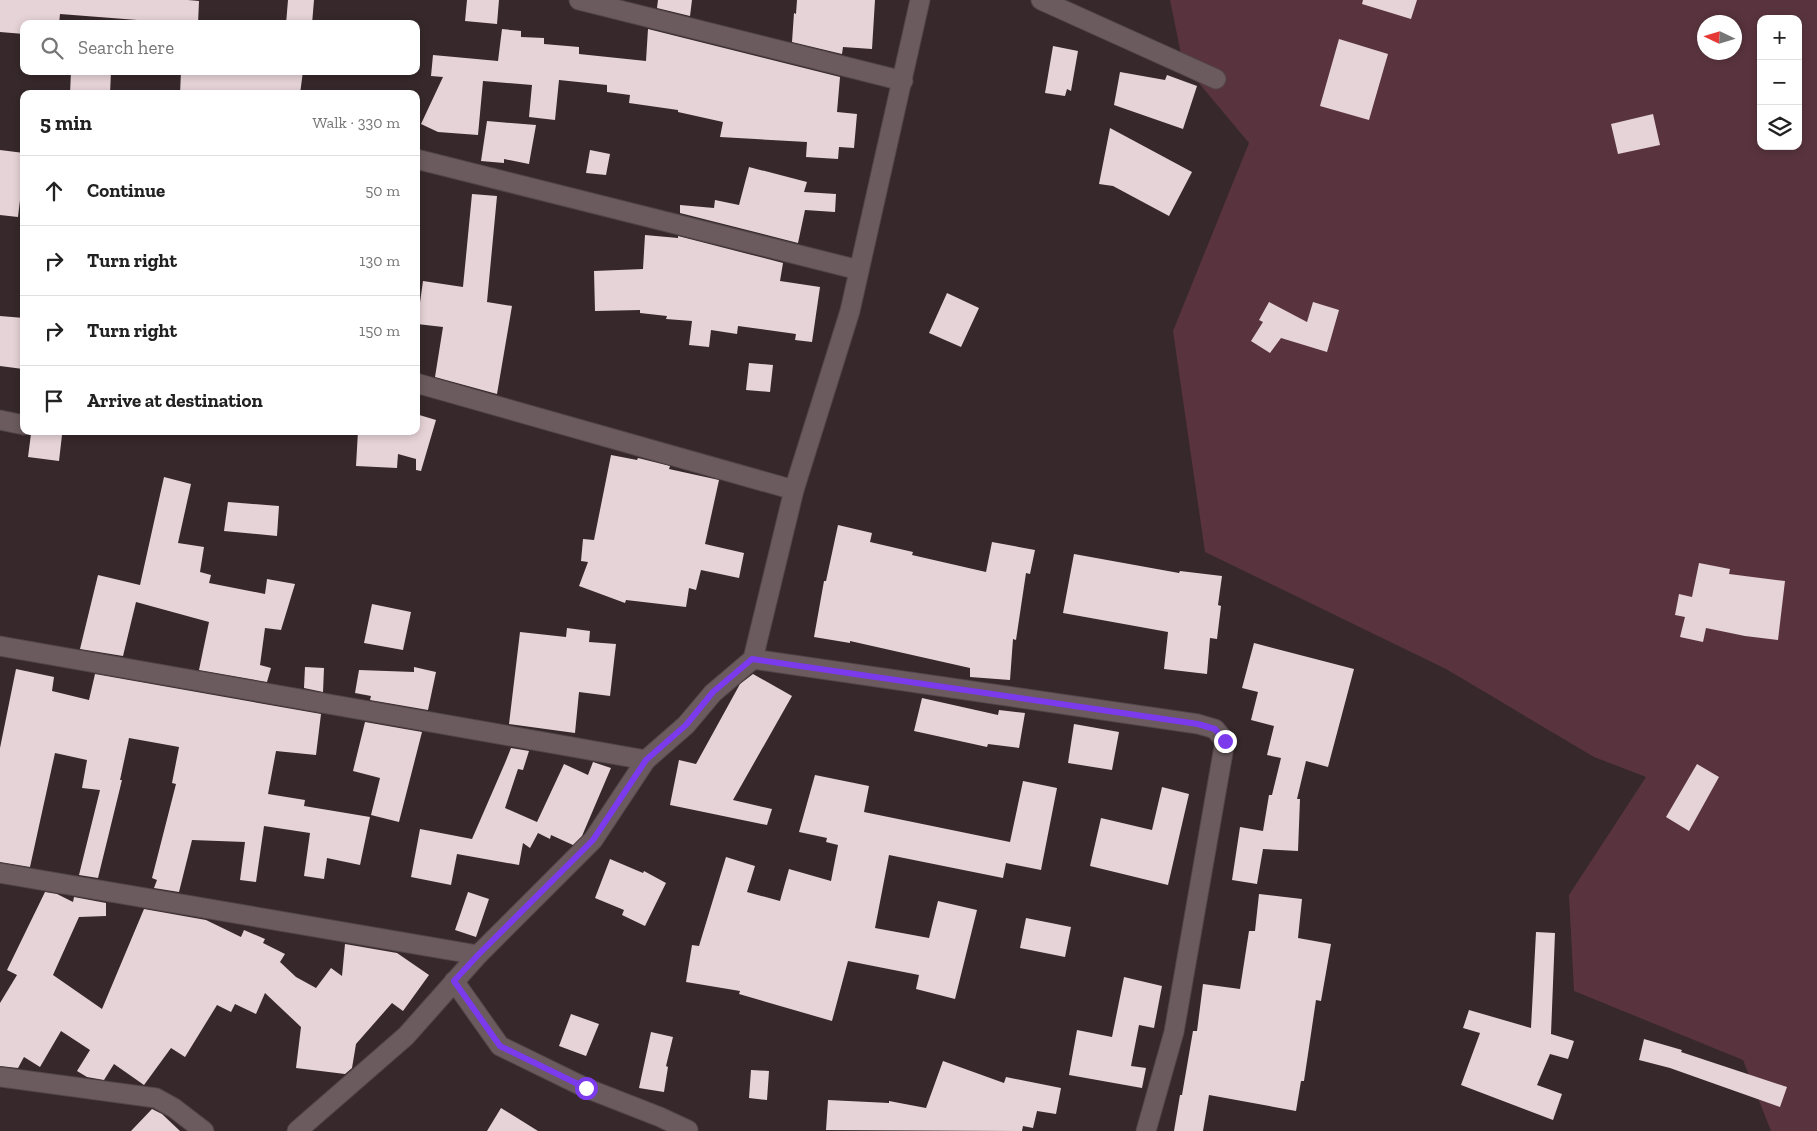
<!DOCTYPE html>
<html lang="en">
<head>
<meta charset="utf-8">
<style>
	:root { --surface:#fff; --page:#f6f6f6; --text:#222; --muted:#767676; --line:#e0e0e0 }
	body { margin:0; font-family:"Zilla Slab",serif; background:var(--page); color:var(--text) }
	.controls { position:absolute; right:15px; top:15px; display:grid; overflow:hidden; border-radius:10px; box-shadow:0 2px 8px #0003 }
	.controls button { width:45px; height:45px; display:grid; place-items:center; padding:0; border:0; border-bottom:1px solid var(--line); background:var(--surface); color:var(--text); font:25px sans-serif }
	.compass { position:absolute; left:1697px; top:15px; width:45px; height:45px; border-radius:50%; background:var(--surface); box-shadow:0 2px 8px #0003; rotate:274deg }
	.stop { position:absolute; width:15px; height:15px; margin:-11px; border:4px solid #7c3aed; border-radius:50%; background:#fff }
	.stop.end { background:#7c3aed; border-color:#fff; box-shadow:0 1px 5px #0008 }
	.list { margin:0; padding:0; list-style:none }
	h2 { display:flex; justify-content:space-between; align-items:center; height:65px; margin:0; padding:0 20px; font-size:21px }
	h2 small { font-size:16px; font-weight:400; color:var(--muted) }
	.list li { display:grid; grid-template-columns:32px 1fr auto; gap:15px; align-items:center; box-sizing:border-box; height:70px; padding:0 20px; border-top:1px solid var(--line) }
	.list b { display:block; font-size:19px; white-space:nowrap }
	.list em { font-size:16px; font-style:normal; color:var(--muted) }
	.icon { flex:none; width:28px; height:28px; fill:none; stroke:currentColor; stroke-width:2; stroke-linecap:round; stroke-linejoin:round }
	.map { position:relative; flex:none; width:1817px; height:1131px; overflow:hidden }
	.search { position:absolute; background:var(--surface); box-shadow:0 2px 8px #0003; left:20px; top:20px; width:400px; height:55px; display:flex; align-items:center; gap:12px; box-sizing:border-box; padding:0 18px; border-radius:10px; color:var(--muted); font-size:19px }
	.panel { position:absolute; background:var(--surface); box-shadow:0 2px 8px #0003; left:20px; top:90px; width:400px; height:345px; border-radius:10px }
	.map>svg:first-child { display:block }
	.green { fill:#59343e; fill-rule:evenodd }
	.building { fill:#e6d3d7 }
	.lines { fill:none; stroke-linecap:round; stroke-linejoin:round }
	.minor-casing { stroke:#524549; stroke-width:21 }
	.minor { stroke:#6b5b5e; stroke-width:19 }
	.route { stroke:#7c3aed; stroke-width:6 }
</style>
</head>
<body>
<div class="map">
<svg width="1817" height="1131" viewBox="0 0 1817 1131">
	<rect width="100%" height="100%" fill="#36282b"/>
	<!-- green -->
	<path class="green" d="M 1170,0 L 1817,0 L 1817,1131 L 1771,1131 L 1743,1060 L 1574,991 L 1569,895 L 1646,777 L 1594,757 L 1446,669 L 1205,552 L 1173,331 L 1249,143 L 1183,64 ZM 1761,19 L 1798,19 L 1798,146 L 1761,146 ZM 1704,22 L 1734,22 L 1734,52 L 1704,52 Z"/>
	<!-- building -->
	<path class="building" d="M 0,0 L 188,0 L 199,1 L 198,24 L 163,24 L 163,22 L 60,14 L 59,24 L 24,24 L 24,34 L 0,32 Z
		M 288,0 L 314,0 L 312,24 L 286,24 Z
		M 467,0 L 499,0 L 497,24 L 465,21 Z
		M 658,0 L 692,0 L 690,16 L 657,8 Z
		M 797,0 L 875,0 L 872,49 L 843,47 L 842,54 L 792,42 L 794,13 L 796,14 Z
		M 1363,0 L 1417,0 L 1411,19 L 1362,4 Z
		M 502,29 L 521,31 L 521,37 L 544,38 L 544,44 L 579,47 L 579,54 L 646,61 L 648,29 L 840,77 L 837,112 L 857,114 L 854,148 L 839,147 L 838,159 L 806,157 L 807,142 L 720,137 L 723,122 L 678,112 L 678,110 L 629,103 L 630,95 L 607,92 L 607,85 L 559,80 L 555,120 L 529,117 L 532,85 L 483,81 L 478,135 L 438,132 L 421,124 L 443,77 L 431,76 L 433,55 L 498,61 Z
		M 1339,39 L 1388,54 L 1369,120 L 1320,106 Z
		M 1053,46 L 1078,51 L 1071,91 L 1067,89 L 1065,96 L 1045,93 Z
		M 71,71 L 111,71 L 110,94 L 70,94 Z
		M 181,71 L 303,71 L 300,94 L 180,94 Z
		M 1120,72 L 1165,80 L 1167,75 L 1197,86 L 1183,129 L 1114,105 Z
		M 1653,114 L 1660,145 L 1618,154 L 1611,124 Z
		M 487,121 L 536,125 L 529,164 L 504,159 L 504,163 L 481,161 Z
		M 1110,128 L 1192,172 L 1169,216 L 1113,186 L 1099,184 Z
		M 0,150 L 24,153 L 24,183 L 22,183 L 18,217 L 0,215 Z
		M 590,150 L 610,154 L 606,175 L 586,173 Z
		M 749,167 L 807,182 L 804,192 L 836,194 L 835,212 L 805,210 L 798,243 L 680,213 L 680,205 L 714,208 L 715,200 L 739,205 Z
		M 472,194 L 497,196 L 487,302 L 512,306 L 497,394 L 435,377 L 443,327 L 417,324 L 423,281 L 463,287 Z
		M 645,235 L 678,238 L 678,236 L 783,263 L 780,281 L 820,287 L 812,342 L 795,340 L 796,334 L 738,326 L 737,334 L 711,330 L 709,347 L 689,345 L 692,321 L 666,319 L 667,316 L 640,313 L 640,310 L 595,311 L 594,271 L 643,269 Z
		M 947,293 L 979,308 L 961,347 L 929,333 Z
		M 1269,302 L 1307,322 L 1313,302 L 1339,310 L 1327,352 L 1281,338 L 1270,353 L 1251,341 L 1263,322 L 1259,320 Z
		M 0,316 L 24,318 L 23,369 L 0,366 Z
		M 749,363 L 773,365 L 770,392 L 746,390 Z
		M 416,414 L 436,420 L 421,471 L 416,470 L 416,459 L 398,454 L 397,468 L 356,466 L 358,431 L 416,431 Z
		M 33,432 L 62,435 L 59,461 L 28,457 L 31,434 Z
		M 611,455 L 637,460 L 638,458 L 670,466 L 669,469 L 719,480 L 705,544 L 744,553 L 739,578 L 701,570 L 696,590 L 689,588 L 686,607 L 626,600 L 625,603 L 579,586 L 588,562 L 581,561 L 583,539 L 594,540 Z
		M 164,477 L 191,484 L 178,543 L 204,547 L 200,572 L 211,575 L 209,583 L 265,594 L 267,579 L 295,584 L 281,630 L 265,628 L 260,665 L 271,668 L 267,682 L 199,670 L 209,622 L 136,602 L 123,656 L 80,649 L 98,575 L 140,585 Z
		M 228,502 L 279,506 L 277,536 L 224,531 Z
		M 838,525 L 872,533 L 870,542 L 913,552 L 912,555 L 986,572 L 992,542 L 1035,550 L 1030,574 L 1026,573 L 1016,640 L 1013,639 L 1010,680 L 970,677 L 970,668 L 850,641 L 850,643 L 814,637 L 824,581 L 826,581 Z
		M 1074,554 L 1179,573 L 1180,571 L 1222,576 L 1218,605 L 1221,606 L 1217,639 L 1210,638 L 1207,674 L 1164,669 L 1168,632 L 1063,613 Z
		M 1699,563 L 1730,569 L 1729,574 L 1785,581 L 1778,640 L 1745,636 L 1706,628 L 1703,642 L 1680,637 L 1685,617 L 1675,615 L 1679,594 L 1692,597 Z
		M 372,604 L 411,612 L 403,650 L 364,643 Z
		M 567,628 L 590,631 L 589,642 L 616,644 L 610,696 L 579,692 L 575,733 L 509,724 L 520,632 L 566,637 Z
		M 1254,643 L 1354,669 L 1328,767 L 1306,761 L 1297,799 L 1300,799 L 1298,851 L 1263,849 L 1257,884 L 1232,880 L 1240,827 L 1263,831 L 1269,795 L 1272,795 L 1281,758 L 1267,755 L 1274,726 L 1251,720 L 1258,692 L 1242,688 Z
		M 305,667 L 324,668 L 323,692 L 304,688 Z
		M 414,667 L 436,672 L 428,710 L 370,700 L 371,696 L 355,693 L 359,670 L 414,672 Z
		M 16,669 L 54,677 L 52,691 L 89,700 L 95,674 L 321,714 L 316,755 L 276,751 L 268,794 L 305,800 L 304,806 L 370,817 L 360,865 L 327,858 L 324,879 L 304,876 L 310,833 L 264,826 L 256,882 L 240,880 L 245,842 L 192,840 L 179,892 L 154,888 L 157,880 L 152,878 L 176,784 L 172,783 L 179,747 L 129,738 L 120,780 L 122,780 L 98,878 L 79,875 L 100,790 L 82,788 L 87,760 L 55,753 L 30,867 L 0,862 L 0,748 Z
		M 753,674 L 792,696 L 733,800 L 772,809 L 767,825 L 670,805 L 679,760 L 696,764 L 740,684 Z
		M 922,698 L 998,715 L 999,710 L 1025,713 L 1019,748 L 988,744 L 987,747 L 914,731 Z
		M 365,722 L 422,732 L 399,822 L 371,815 L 380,778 L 353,771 Z
		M 1074,724 L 1119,732 L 1112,770 L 1068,763 Z
		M 511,748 L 529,751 L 523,770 L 518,769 L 505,808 L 537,822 L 564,764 L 588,775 L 593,762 L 611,768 L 582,836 L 573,845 L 551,835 L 550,839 L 538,833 L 530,848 L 523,843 L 519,865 L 457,854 L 451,885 L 411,877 L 420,829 L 472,839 L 505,763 Z
		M 1697,764 L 1719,777 L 1689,831 L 1666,817 Z
		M 815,775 L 869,786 L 864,812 L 1010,842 L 1023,781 L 1057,788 L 1041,870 L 1006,863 L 1003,878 L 889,855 L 875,928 L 929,938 L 938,901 L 977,910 L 955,999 L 916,989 L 919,975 L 848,961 L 832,1021 L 739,994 L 740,991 L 686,982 L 692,945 L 699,946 L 726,857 L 755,866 L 747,892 L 780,901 L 789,869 L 831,881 L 838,845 L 826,842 L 827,838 L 799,832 Z
		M 1162,787 L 1189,794 L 1168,885 L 1090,866 L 1101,818 L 1152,830 Z
		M 610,859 L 643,873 L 644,871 L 666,883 L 645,926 L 622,915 L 624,910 L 595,898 Z
		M 45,892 L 57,894 L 73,902 L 74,897 L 106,903 L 106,916 L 79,917 L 53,975 L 102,1009 L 144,909 L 206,920 L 241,937 L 244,930 L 265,939 L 263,943 L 285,954 L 280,962 L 296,977 L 316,988 L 331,968 L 342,976 L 345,944 L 397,953 L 429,975 L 403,1011 L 392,1003 L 356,1044 L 352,1068 L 345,1074 L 296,1068 L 301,1027 L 265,993 L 256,1014 L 235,1004 L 231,1012 L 217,1005 L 185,1057 L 171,1048 L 144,1085 L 114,1064 L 104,1080 L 87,1077 L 77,1071 L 90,1050 L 61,1031 L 40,1067 L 24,1057 L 18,1068 L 0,1066 L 0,1003 L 17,975 L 7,970 Z
		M 468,892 L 489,899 L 476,937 L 455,930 Z
		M 1259,894 L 1302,899 L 1298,938 L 1331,944 L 1321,1001 L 1316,1000 L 1304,1081 L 1301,1081 L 1296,1111 L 1209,1095 L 1203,1131 L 1174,1131 L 1180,1095 L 1182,1095 L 1193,1031 L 1197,1031 L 1203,984 L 1240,989 L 1249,931 L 1255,931 Z
		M 1026,918 L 1071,927 L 1065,957 L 1020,948 Z
		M 1536,932 L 1555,933 L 1551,1034 L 1574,1041 L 1568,1059 L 1550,1054 L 1537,1085 L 1562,1094 L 1553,1120 L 1461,1085 L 1480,1033 L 1463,1028 L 1469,1010 L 1531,1028 Z
		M 1124,977 L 1162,986 L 1154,1028 L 1139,1025 L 1131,1066 L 1146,1068 L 1142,1088 L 1069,1075 L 1077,1030 L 1112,1037 Z
		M 571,1014 L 599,1024 L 586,1056 L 559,1046 Z
		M 651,1032 L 673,1037 L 666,1066 L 668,1067 L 664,1092 L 639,1088 Z
		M 1644,1039 L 1682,1050 L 1681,1052 L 1787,1087 L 1780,1107 L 1670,1068 L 1639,1060 Z
		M 943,1061 L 1004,1083 L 1006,1077 L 1061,1088 L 1056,1114 L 1037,1111 L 1033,1128 L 1023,1126 L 1022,1131 L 826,1130 L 828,1100 L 889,1103 L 889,1101 L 926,1108 Z
		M 751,1070 L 769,1071 L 767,1100 L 749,1098 Z
		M 501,1108 L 538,1131 L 487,1131 Z
		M 152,1109 L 162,1114 L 180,1131 L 131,1131 Z"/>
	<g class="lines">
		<defs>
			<path id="minor" d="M 579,0 L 903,81
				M 1041,0 L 1216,79
				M 416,159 L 859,270
				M 416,383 L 794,490
				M 0,420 L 24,425
				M 0,646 L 646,760
				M 753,659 L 1198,724 L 1215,729 L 1225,741 L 1174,1032 L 1146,1131
				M 0,873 L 478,955
				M 454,981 L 500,1046 L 586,1088 L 660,1117 L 688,1130
				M 0,1077 L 156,1098 L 174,1108 L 204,1131
				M 297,1131 L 406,1036 L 478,955 L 593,840 L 646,760 L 686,725 L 713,693 L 753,659 L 794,490 L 850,311 L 920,0"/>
		</defs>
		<!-- minor casing -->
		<use href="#minor" class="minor-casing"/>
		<!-- minor -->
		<use href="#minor" class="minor"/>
	</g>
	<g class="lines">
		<!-- route -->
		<path class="route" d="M 586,1088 L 500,1046 L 454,981 L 478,955 L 593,840 L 646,760 L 686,725 L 713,692 L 752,659 L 1198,724 L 1215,729 L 1225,741"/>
	</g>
</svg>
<div class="controls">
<button>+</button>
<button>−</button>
<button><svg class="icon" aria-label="layers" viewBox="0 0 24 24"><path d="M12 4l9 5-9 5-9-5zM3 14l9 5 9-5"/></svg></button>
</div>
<svg class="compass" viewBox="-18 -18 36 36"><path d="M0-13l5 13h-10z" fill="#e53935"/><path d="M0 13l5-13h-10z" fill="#767676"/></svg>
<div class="stop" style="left:586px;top:1088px"></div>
<div class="stop end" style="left:1225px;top:741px"></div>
<div class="search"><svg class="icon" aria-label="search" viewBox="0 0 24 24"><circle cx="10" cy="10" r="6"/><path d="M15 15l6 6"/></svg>Search here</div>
<section class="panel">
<h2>5 min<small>Walk · 330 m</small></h2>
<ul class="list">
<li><svg class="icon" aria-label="ahead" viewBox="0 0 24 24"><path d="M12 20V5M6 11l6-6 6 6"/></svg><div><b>Continue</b></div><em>50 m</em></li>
<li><svg class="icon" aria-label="right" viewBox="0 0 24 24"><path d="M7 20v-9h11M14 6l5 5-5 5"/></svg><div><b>Turn right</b></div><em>130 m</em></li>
<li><svg class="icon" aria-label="right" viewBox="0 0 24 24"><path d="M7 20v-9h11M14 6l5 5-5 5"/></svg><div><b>Turn right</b></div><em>150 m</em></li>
<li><svg class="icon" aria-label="arrive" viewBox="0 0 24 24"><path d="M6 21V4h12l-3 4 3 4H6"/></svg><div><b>Arrive at destination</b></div></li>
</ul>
</section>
</div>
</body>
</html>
